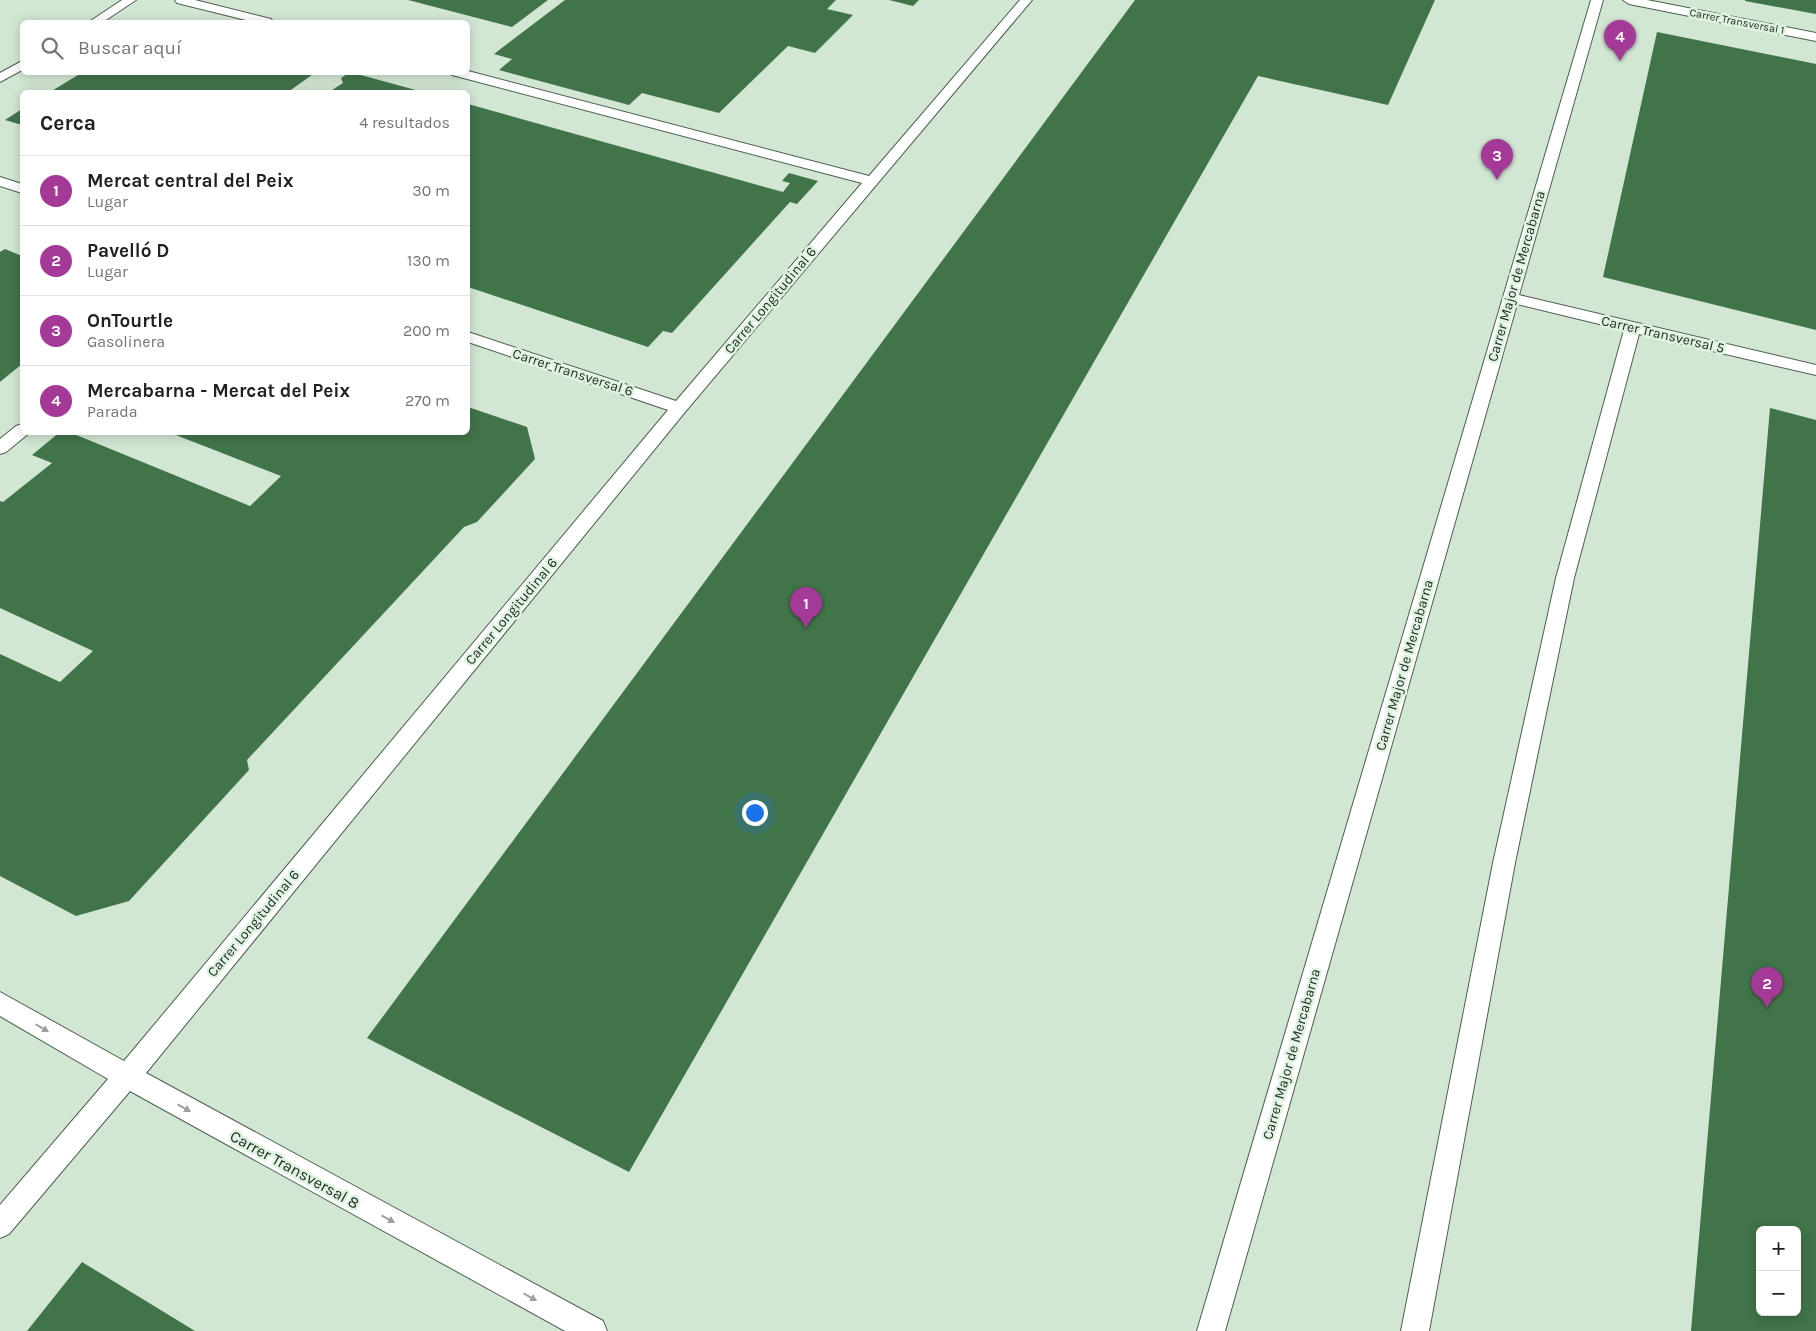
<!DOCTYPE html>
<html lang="es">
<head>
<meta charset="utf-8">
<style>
	:root { --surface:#fff; --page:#f6f6f6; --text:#202124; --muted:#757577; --line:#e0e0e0; --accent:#a53998 }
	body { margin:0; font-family:Karla,sans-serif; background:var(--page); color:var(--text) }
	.controls { position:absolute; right:15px; bottom:15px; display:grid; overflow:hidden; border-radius:8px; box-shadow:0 2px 12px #0003 }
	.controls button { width:45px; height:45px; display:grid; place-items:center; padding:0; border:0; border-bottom:1px solid var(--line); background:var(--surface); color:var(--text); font:25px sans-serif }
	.you { position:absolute; left:754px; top:812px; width:18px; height:18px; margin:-12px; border:4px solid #fff; border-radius:50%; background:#1a73e8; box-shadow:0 0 0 8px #1a73e833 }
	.badge { display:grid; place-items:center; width:32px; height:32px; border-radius:50%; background:var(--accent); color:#fff; font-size:16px; font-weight:700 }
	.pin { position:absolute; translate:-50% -41px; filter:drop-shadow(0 1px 2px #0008) }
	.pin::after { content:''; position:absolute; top:26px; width:18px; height:15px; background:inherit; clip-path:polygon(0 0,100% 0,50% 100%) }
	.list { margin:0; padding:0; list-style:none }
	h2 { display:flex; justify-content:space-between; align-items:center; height:65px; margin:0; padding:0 20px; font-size:21px }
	h2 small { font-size:16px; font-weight:400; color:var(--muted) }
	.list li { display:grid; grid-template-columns:32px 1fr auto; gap:15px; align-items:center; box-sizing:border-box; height:70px; padding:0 20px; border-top:1px solid var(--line) }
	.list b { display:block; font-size:19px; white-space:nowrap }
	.list p { margin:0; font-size:16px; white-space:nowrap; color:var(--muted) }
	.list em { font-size:16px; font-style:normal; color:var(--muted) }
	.icon { flex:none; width:28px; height:28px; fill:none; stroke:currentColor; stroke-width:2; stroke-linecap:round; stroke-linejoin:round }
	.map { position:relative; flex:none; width:1816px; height:1331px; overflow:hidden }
	.search { position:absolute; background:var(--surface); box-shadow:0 2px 12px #0003; left:20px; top:20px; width:450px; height:55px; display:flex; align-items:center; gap:12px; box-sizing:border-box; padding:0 18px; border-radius:8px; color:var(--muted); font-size:19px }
	.panel { position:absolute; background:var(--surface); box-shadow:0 2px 12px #0003; left:20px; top:90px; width:450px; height:345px; border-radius:8px }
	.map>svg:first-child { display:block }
	.building { fill:#42744a; fill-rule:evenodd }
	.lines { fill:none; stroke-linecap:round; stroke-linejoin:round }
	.lane-casing { stroke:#4d5f4f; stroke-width:2 }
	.lane { fill:#fff; fill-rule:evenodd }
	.oneway { fill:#9ca09d }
	.labels { text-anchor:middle; stroke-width:5; stroke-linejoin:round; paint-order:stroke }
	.far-street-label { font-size:11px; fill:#242c25; stroke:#dff3e1 }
	.street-label { font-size:14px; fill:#242c25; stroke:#dff3e1 }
	.near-street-label { font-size:16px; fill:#242c25; stroke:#dff3e1 }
</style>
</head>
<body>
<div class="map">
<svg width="1816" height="1331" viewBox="0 0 1816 1331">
	<rect width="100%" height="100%" fill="#d2e6d4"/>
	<!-- building -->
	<path class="building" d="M 408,0 L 548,0 L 512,27 Z
		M 565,0 L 836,0 L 827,9 L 853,15 L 815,53 L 788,46 L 719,113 L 642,93 L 629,105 L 499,70 L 512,59 L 494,54 Z
		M 889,0 L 919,0 L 913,6 Z
		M 1135,0 L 1435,0 L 1388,105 L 1258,76 L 629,1172 L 367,1038 Z
		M 1745,0 L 1816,0 L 1816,14 L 1745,1 Z
		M 1657,32 L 1816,64 L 1816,330 L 1603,277 Z
		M 83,72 L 316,72 L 288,92 L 50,92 Z
		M 350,72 L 423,92 L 329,92 L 343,83 L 341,78 Z
		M 468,104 L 783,192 L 790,183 L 782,181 L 789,173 L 818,181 L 797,204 L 790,202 L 672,333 L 663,331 L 648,347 L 468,287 Z
		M 22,109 L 22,125 L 5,120 Z
		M 5,249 L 22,256 L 22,364 L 0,382 L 0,252 Z
		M 468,407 L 527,427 L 535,459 L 477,522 L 464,527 L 247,760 L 249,770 L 129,901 L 76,916 L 0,876 L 0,654 L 60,682 L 93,651 L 0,608 L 0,501 L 3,502 L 52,463 L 32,455 L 60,432 L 69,432 L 250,506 L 281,476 L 168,432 L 468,432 Z
		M 1770,408 L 1816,420 L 1816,1331 L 1691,1331 ZM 1760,1230 L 1797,1230 L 1797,1312 L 1760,1312 Z
		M 82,1262 L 195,1331 L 27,1331 Z"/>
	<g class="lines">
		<defs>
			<path id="lane" d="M 122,0 L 136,0 L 103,22 L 89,22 Z
				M 175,0 L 195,0 L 271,19 L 273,22 L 254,22 L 177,3 Z
				M 1020,0 L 1032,0 L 685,412 L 146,1073 L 603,1321 L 607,1331 L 565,1331 L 130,1091 L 9,1234 L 0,1238 L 0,1205 L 108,1079 L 0,1016 L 0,992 L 124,1061 L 668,410 L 468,342 L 468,332 L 676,401 L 862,183 L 452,75 L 451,72 L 468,72 L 468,71 L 869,176 Z
				M 1591,0 L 1603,0 L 1519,295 L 1816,365 L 1816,375 L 1639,334 L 1574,578 L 1515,863 L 1429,1331 L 1401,1331 L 1493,863 L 1556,578 L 1624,330 L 1517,304 L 1225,1331 L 1197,1331 Z
				M 1623,0 L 1647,0 L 1816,33 L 1816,41 L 1629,4 Z
				M 22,61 L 22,70 L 0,82 L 0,73 Z
				M 0,177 L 22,184 L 22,193 L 0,186 Z
				M 22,424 L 22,432 L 29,432 L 28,434 L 6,452 L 0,454 L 0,439 L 16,426 Z"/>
		</defs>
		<!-- lane casing -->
		<use href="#lane" class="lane-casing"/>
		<!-- lane -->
		<use href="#lane" class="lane"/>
	</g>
	<!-- one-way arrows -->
	<defs><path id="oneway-solid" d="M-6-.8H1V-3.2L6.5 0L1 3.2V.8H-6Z" transform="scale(1.25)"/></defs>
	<g class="oneway">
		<use href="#oneway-solid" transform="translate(42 1028) rotate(30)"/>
		<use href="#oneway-solid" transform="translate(184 1108) rotate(29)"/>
		<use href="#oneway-solid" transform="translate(388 1219) rotate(29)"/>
		<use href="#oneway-solid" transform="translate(530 1297) rotate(29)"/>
	</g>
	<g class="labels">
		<!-- far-street labels -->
		<g class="far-street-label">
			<text transform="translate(1737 21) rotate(11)" y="4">Carrer Transversal 1</text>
		</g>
		<!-- street labels -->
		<g class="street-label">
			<text transform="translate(1516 276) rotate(-74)" y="5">Carrer Major de Mercabarna</text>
			<text transform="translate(770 300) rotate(-50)" y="5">Carrer Longitudinal 6</text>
			<text transform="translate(1663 334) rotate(13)" y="5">Carrer Transversal 5</text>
			<text transform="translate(573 372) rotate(18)" y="5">Carrer Transversal 6</text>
			<text transform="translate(511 611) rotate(-50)" y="5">Carrer Longitudinal 6</text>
			<text transform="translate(1404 665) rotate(-74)" y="5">Carrer Major de Mercabarna</text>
			<text transform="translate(253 923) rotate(-50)" y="5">Carrer Longitudinal 6</text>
			<text transform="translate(1291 1054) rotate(-74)" y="5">Carrer Major de Mercabarna</text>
		</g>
		<!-- near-street labels -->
		<g class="near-street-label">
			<text transform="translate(295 1169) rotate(29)" y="6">Carrer Transversal 8</text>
		</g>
	</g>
</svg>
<div class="controls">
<button>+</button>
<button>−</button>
</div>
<div class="you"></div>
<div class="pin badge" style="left:806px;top:628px">1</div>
<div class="pin badge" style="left:1767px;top:1008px">2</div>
<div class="pin badge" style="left:1497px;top:180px">3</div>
<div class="pin badge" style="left:1620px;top:61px">4</div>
<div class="search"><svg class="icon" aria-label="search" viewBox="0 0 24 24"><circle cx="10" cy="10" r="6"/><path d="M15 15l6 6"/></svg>Buscar aquí</div>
<section class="panel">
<h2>Cerca<small>4 resultados</small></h2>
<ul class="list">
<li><span class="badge">1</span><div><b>Mercat central del Peix</b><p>Lugar</p></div><em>30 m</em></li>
<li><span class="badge">2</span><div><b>Pavelló D</b><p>Lugar</p></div><em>130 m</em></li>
<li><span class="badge">3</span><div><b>OnTourtle</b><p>Gasolinera</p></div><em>200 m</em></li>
<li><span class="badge">4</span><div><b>Mercabarna - Mercat del Peix</b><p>Parada</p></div><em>270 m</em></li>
</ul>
</section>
</div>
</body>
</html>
